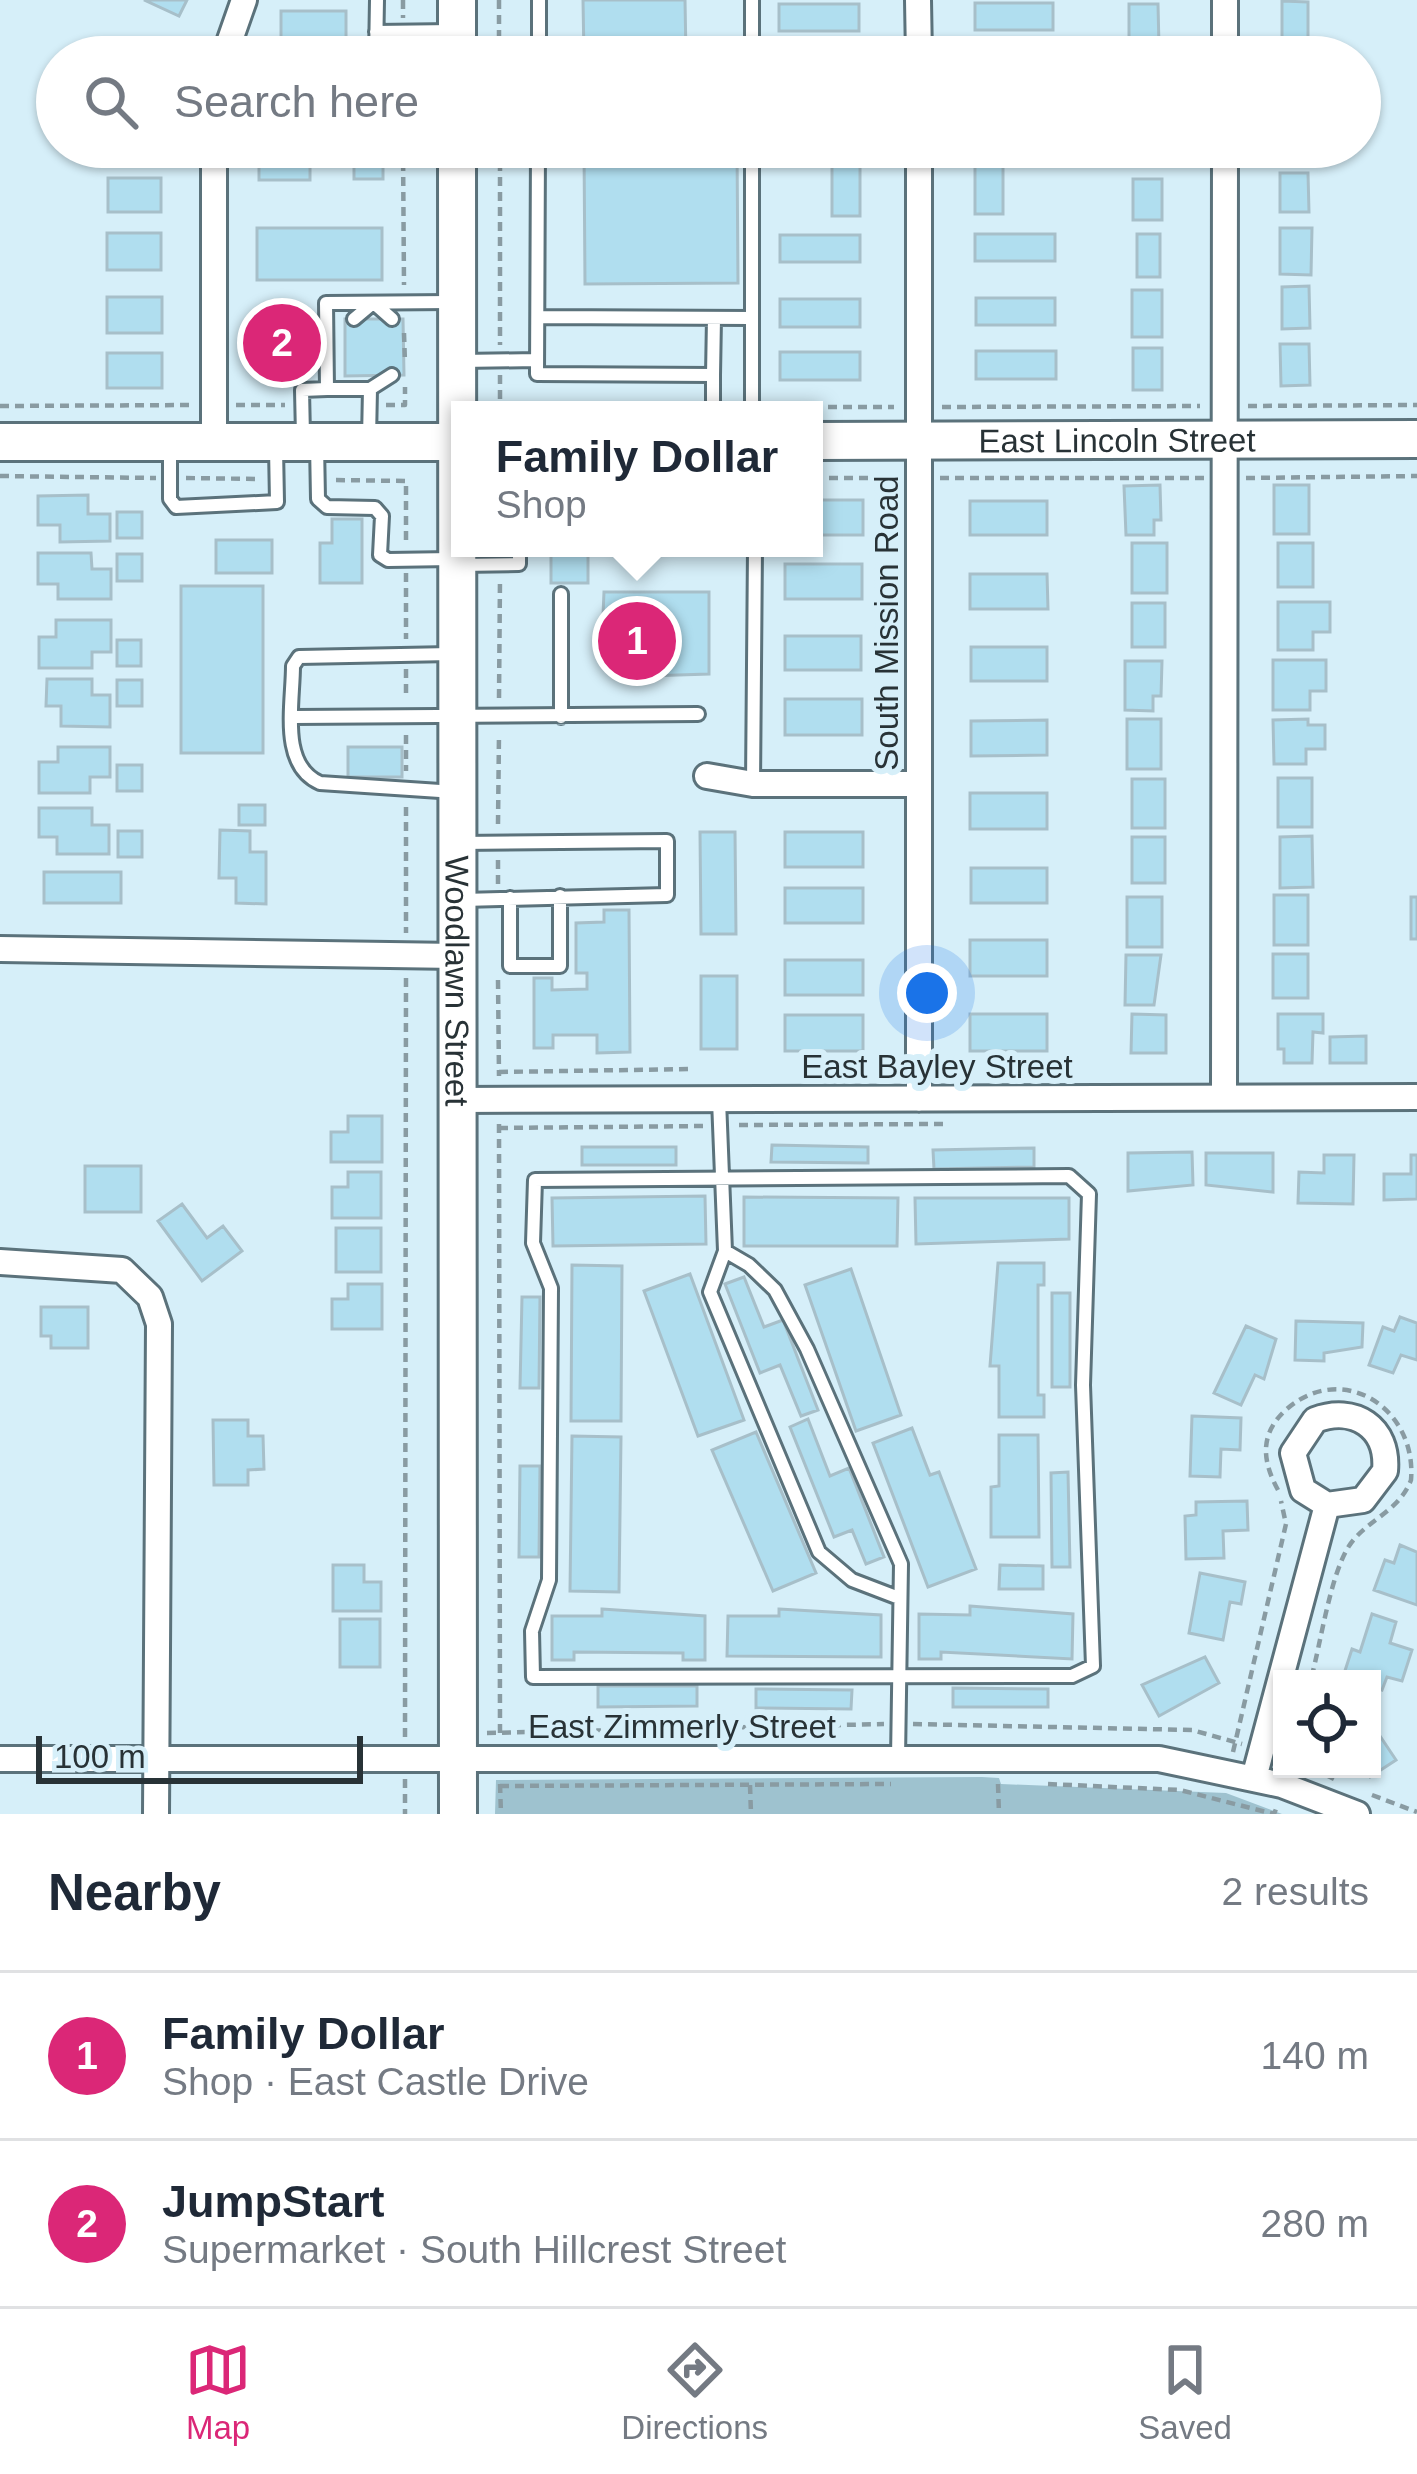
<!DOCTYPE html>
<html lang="en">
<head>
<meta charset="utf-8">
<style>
	:root { --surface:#fff; --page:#f2f2f3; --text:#1f2937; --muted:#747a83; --line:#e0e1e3; --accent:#db2777 }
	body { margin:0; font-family:Arial,sans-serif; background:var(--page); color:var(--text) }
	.controls { position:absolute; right:36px; bottom:36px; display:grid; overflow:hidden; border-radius:0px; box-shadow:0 3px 9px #0004 }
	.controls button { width:108px; height:108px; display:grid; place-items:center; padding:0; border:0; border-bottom:3px solid var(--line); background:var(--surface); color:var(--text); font:60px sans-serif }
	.scale { position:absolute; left:36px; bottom:30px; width:327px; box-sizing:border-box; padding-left:12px; border:6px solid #283236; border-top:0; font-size:33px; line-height:42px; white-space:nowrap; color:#283236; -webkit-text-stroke:9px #d6eff9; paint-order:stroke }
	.you { position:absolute; left:927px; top:993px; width:42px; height:42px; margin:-30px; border:9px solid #fff; border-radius:50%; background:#1a73e8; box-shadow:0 0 0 18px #1a73e833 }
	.badge { display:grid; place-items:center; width:78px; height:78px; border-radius:50%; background:var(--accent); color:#fff; font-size:39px; font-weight:700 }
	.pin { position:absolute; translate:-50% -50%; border:6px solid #fff; box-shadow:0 3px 12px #0006 }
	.popup { position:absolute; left:451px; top:401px; width:372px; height:156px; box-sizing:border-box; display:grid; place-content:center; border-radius:0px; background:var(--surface); filter:drop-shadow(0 3px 9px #0005); font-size:39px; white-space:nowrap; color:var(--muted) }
	.popup b { font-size:45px; color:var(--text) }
	.popup::after { content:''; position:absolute; left:50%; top:100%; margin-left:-24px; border:24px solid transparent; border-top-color:var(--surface) }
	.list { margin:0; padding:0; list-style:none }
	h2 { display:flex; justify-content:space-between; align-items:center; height:156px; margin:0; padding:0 48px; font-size:51px }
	h2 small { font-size:39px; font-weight:400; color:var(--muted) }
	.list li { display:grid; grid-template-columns:78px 1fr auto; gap:36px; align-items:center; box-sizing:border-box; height:168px; padding:0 48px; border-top:3px solid var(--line) }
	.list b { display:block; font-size:45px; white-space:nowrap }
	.list p { margin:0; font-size:39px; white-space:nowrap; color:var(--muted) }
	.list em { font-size:39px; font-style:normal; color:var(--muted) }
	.icon { flex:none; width:66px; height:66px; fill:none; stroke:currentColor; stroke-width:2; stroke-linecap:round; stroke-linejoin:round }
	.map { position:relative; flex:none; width:1417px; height:1814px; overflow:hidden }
	.search { position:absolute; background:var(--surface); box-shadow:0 3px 9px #0004; left:36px; right:36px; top:36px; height:132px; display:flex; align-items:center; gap:30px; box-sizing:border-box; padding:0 42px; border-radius:66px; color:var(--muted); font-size:45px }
	.sheet { height:492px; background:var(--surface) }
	nav { display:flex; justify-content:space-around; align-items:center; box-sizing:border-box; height:168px; border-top:3px solid var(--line); background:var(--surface); font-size:33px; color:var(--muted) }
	nav a { display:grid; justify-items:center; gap:6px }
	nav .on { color:var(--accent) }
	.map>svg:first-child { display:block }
	.green { fill:#9ec2cf }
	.building { fill:#b0deef; stroke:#a7bfc9; stroke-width:3 }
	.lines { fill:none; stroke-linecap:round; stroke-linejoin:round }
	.lane-casing { stroke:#5b727b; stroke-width:18 }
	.street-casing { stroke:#5b727b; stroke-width:30 }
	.secondary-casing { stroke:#5b727b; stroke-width:42 }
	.path { stroke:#899ba2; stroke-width:4.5; stroke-dasharray:9 6; stroke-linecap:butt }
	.lane { stroke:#fff; stroke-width:12 }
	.street { stroke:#fff; stroke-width:24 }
	.secondary { stroke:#fff; stroke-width:36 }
	.labels { text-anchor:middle; stroke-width:12; stroke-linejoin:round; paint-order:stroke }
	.street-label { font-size:33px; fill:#283236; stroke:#d6eff9 }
</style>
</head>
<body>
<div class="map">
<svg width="1417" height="1814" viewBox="0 0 1417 1814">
	<rect width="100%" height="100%" fill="#d6eff9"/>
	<!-- green -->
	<path class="green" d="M 982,1777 L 999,1778 L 1001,1784 L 1226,1793 L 1282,1814 L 495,1814 L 496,1780 Z"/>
	<!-- building -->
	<path class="building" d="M 144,0 L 187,0 L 179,16 Z
		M 583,0 L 685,0 L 686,57 L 584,57 Z
		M 1282,1 L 1308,2 L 1308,43 L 1282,42 Z
		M 975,3 L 1053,3 L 1053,30 L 975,30 Z
		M 779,4 L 859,4 L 859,31 L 779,31 Z
		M 1129,4 L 1158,4 L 1159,47 L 1129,47 Z
		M 281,11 L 346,11 L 346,57 L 281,57 Z
		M 272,147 L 337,147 L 337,156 L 310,156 L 310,180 L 259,180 L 259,154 L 272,154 Z
		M 584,147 L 737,147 L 738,283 L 585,284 Z
		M 832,147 L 860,147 L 860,216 L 832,216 Z
		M 975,147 L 1003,147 L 1003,214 L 975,214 Z
		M 1130,147 L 1159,147 L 1160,165 L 1131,165 Z
		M 1281,147 L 1310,147 L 1310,162 L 1281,162 Z
		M 354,155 L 383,155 L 383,179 L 354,179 Z
		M 1280,173 L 1308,173 L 1309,212 L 1280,212 Z
		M 108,178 L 161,178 L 161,212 L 108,212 Z
		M 1133,179 L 1162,179 L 1162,220 L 1133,220 Z
		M 257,228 L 382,228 L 382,280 L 257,280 Z
		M 1280,228 L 1312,228 L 1311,275 L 1280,274 Z
		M 107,233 L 161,233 L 161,270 L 107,270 Z
		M 975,234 L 1055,234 L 1055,261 L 975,261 Z
		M 1137,234 L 1160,234 L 1160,277 L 1137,277 Z
		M 780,235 L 860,235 L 860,262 L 780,262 Z
		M 1309,286 L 1310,328 L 1282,329 L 1282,287 Z
		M 1132,290 L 1162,290 L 1162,337 L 1132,337 Z
		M 107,297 L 162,297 L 162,333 L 107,333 Z
		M 976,298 L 1055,298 L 1055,325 L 976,325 Z
		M 780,299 L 860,299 L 860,327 L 780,327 Z
		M 265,319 L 296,319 L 296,370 L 265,370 Z
		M 345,319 L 403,319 L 404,375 L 345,376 Z
		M 1280,344 L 1309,344 L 1310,385 L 1281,386 Z
		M 1133,348 L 1162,348 L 1162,390 L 1133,390 Z
		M 976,351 L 1056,351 L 1056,379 L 976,379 Z
		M 780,352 L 860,352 L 860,380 L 780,380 Z
		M 107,353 L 162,353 L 162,388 L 107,388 Z
		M 1160,485 L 1161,520 L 1154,520 L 1154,535 L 1126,535 L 1124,486 Z
		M 1274,485 L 1309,485 L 1309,534 L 1274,534 Z
		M 88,495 L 88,514 L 110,514 L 110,541 L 60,542 L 60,525 L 38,525 L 38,496 Z
		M 814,500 L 863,500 L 863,535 L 814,535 Z
		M 970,501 L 1047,501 L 1047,535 L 970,535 Z
		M 117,512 L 142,512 L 142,538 L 117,538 Z
		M 332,519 L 362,519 L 362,583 L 320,583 L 320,543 L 332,543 Z
		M 216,540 L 272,540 L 272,573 L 216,573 Z
		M 1132,543 L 1167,543 L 1167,593 L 1132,593 Z
		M 1278,543 L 1313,543 L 1313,587 L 1278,587 Z
		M 551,548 L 588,548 L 588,583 L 551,583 Z
		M 38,553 L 91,553 L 92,569 L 111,569 L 111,599 L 58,599 L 58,584 L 38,584 Z
		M 117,554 L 142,554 L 142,581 L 117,581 Z
		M 785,564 L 862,564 L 862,599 L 785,599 Z
		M 970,574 L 1047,574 L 1048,609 L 970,609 Z
		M 181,586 L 263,586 L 263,753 L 181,753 Z
		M 604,592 L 709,592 L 709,674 L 615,677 L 601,662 Z
		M 1278,602 L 1330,602 L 1330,632 L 1313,632 L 1313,650 L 1278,650 Z
		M 1132,603 L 1165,603 L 1165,647 L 1132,647 Z
		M 56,620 L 111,620 L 111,652 L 92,652 L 92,668 L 39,668 L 39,637 L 56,637 Z
		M 785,636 L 861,636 L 861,670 L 785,670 Z
		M 117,640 L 141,640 L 141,666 L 117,666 Z
		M 971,647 L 1047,647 L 1047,681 L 971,681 Z
		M 1273,660 L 1326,660 L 1326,691 L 1310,691 L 1310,710 L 1273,710 Z
		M 1125,661 L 1162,661 L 1161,696 L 1153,696 L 1153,711 L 1125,710 Z
		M 47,679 L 92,679 L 92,695 L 110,695 L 110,727 L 61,726 L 61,706 L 46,706 Z
		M 117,680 L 142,680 L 142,706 L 117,706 Z
		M 785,699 L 862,699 L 862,735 L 785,735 Z
		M 1127,719 L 1161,719 L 1161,769 L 1127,769 Z
		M 1308,719 L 1308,725 L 1325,725 L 1325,749 L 1306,749 L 1306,764 L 1274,764 L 1273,720 Z
		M 1047,720 L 1047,755 L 971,756 L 971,721 Z
		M 58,747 L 110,747 L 110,777 L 90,777 L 90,793 L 39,793 L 39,762 L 58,762 Z
		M 348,747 L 402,747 L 402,777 L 348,777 Z
		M 117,765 L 142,765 L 142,791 L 117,791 Z
		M 1278,778 L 1312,778 L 1312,827 L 1278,827 Z
		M 1132,779 L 1165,779 L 1165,828 L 1132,828 Z
		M 970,793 L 1047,793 L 1047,829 L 970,829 Z
		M 239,805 L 265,805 L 265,825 L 239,825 Z
		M 39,808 L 92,808 L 92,825 L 109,825 L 109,854 L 57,854 L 57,837 L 39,837 Z
		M 220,830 L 250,831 L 250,852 L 266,852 L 266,904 L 236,903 L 236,878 L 219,878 Z
		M 118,831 L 142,831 L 142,857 L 118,857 Z
		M 700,832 L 735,832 L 736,934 L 701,934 Z
		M 785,832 L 863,832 L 863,867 L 785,867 Z
		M 1312,836 L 1313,887 L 1280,888 L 1280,837 Z
		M 1132,837 L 1165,837 L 1165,883 L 1132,883 Z
		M 971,868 L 1047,868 L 1047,903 L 971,903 Z
		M 44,872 L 121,872 L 121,903 L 44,903 Z
		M 785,888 L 863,888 L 863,923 L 785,923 Z
		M 1274,895 L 1308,895 L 1308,945 L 1274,945 Z
		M 1127,897 L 1162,897 L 1162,947 L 1127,947 Z
		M 1411,897 L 1417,897 L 1417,939 L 1411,939 Z
		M 604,910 L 629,910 L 630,1052 L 597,1053 L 597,1035 L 553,1035 L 553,1048 L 534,1048 L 534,978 L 552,978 L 552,990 L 587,989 L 587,973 L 576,973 L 576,923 L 604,922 Z
		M 970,940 L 1047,940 L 1047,976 L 970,976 Z
		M 1273,954 L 1308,954 L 1308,998 L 1273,998 Z
		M 1126,955 L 1161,955 L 1154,1005 L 1125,1005 Z
		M 785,960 L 863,960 L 863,995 L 785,995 Z
		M 701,976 L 737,976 L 737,1049 L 701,1049 Z
		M 970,1014 L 1047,1014 L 1047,1051 L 970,1051 Z
		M 1132,1014 L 1166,1015 L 1166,1053 L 1131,1053 Z
		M 1278,1014 L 1323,1014 L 1323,1033 L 1313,1032 L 1312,1063 L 1284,1063 L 1284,1049 L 1278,1049 Z
		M 785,1015 L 863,1015 L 863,1051 L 785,1051 Z
		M 1366,1036 L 1366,1063 L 1330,1063 L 1330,1037 Z
		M 348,1116 L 382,1116 L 382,1162 L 331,1162 L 331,1132 L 348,1132 Z
		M 772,1145 L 868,1147 L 868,1163 L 771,1162 Z
		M 582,1147 L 676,1147 L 676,1165 L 582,1165 Z
		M 1034,1148 L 1034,1167 L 934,1169 L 933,1150 Z
		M 1192,1152 L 1193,1185 L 1128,1191 L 1128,1153 Z
		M 1206,1153 L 1273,1153 L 1273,1192 L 1206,1185 Z
		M 1324,1155 L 1354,1155 L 1353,1204 L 1298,1203 L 1299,1172 L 1324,1173 Z
		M 1411,1155 L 1417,1155 L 1417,1199 L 1384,1200 L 1384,1174 L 1411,1174 Z
		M 85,1166 L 141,1166 L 141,1212 L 85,1212 Z
		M 348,1172 L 381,1172 L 381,1218 L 332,1218 L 332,1187 L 348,1187 Z
		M 705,1196 L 706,1244 L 553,1246 L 552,1198 Z
		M 744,1197 L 898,1198 L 897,1246 L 744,1246 Z
		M 915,1198 L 1069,1198 L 1069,1239 L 916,1244 Z
		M 182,1204 L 207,1238 L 223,1226 L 242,1251 L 202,1281 L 158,1221 Z
		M 336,1228 L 381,1228 L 381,1272 L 336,1272 Z
		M 998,1263 L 1044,1263 L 1044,1285 L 1038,1285 L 1038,1395 L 1044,1395 L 1044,1417 L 999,1417 L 999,1366 L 990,1366 Z
		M 572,1265 L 622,1266 L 621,1421 L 571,1421 Z
		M 851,1269 L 901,1415 L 856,1431 L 805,1285 Z
		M 690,1274 L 744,1420 L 698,1436 L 644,1291 Z
		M 744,1277 L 764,1327 L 783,1320 L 818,1410 L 801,1416 L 780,1365 L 760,1373 L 725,1284 Z
		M 348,1284 L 382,1284 L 382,1329 L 332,1329 L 332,1299 L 348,1299 Z
		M 1052,1293 L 1070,1293 L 1070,1387 L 1052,1387 Z
		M 522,1297 L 540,1297 L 539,1388 L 520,1388 Z
		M 41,1307 L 88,1307 L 88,1348 L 51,1348 L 51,1336 L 41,1336 Z
		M 1400,1317 L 1417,1323 L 1417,1360 L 1401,1355 L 1393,1373 L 1369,1365 L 1383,1327 L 1394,1331 Z
		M 1296,1321 L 1363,1323 L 1362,1347 L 1324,1353 L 1324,1361 L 1295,1360 Z
		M 1246,1326 L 1276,1339 L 1264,1379 L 1255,1375 L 1241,1405 L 1214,1393 Z
		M 1192,1416 L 1241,1418 L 1240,1450 L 1221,1449 L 1220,1477 L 1190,1476 Z
		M 808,1419 L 830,1476 L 849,1468 L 884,1557 L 866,1564 L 852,1530 L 834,1537 L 790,1427 Z
		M 213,1420 L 248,1420 L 248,1436 L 263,1436 L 264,1469 L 248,1470 L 248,1485 L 214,1485 Z
		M 912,1428 L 930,1475 L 939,1472 L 976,1569 L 928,1587 L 873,1443 Z
		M 756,1432 L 816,1573 L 773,1591 L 712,1450 Z
		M 999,1435 L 1038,1435 L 1039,1537 L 991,1537 L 991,1487 L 999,1486 Z
		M 572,1436 L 621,1437 L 619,1592 L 570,1591 Z
		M 520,1466 L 540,1466 L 539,1557 L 519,1557 Z
		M 1068,1472 L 1070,1567 L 1052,1567 L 1051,1473 Z
		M 1247,1501 L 1248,1530 L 1223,1531 L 1224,1558 L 1186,1559 L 1185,1516 L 1196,1515 L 1196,1502 Z
		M 1400,1545 L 1417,1552 L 1417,1605 L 1374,1590 L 1385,1560 L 1394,1563 Z
		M 333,1565 L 364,1565 L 364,1582 L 381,1582 L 381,1611 L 333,1611 Z
		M 1000,1565 L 1043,1566 L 1043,1589 L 999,1589 Z
		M 1200,1573 L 1245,1582 L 1241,1604 L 1230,1602 L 1223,1640 L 1189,1633 Z
		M 970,1606 L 1073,1614 L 1072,1659 L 941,1652 L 941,1659 L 919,1659 L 919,1614 L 970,1615 Z
		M 602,1609 L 705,1616 L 705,1660 L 683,1660 L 683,1653 L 574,1652 L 574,1660 L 552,1660 L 552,1616 L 602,1616 Z
		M 779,1609 L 881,1615 L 881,1657 L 727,1656 L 728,1616 L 779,1616 Z
		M 1372,1614 L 1396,1622 L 1390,1643 L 1412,1650 L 1402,1681 L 1387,1677 L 1382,1690 L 1372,1686 L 1372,1679 L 1343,1677 L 1352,1649 L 1360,1652 Z
		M 340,1619 L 380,1619 L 380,1667 L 340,1667 Z
		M 1205,1657 L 1219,1683 L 1159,1716 L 1142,1685 Z
		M 598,1686 L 697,1686 L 697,1706 L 598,1707 Z
		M 953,1688 L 1048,1689 L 1048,1707 L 953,1707 Z
		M 756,1689 L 852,1690 L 851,1709 L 756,1708 Z
		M 1372,1724 L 1396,1760 L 1370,1777 L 1364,1769 L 1372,1769 Z"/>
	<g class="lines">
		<defs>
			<path id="lane" d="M 752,0 L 752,57
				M 376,32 L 453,31
				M 376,57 L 377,0
				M 539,57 L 539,0
				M 538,147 L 537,374 L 713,375 L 713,410
				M 752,147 L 752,410
				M 375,304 L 392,319
				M 538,317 L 752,318
				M 354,319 L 373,303
				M 460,361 L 537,360
				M 713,375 L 714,318
				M 370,389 L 392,375
				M 303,436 L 302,390 L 327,389
				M 369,439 L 370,389 L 327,389 L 326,303 L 451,302
				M 170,444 L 170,499 L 176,507 L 277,502 L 276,448
				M 317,444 L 318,499 L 327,507 L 375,508 L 382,516 L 380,555 L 388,560 L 452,559
				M 460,565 L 519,564 L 519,548
				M 561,594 L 561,717
				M 451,654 L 299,657 L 293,666 C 293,704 279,765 320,783 L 455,792
				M 293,717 L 698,714
				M 753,784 L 755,548
				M 459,843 L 667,841 L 667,895 L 463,900
				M 510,898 L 510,966 L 560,966 L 560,896
				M 719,1100 L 725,1251 L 710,1292 L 819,1552 L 852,1580 L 899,1598
				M 1069,1176 L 1089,1194 L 1083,1385 L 1093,1666 L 1072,1676 L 533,1677 L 532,1631 L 549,1580 L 551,1288 L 533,1243 L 535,1180 Z
				M 725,1251 L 749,1265 L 775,1290 L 807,1349 L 901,1564 L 898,1758"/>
			<path id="street" d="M 918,0 L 919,57
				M 224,57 L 244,0
				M 1225,57 L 1225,0
				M 919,147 L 919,1099
				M 214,444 L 214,147
				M 707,776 L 753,784 L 918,784
				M 0,949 L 457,956
				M 1224,1097 L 1225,147
				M 457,1100 L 1417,1097
				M 0,1262 L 122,1270 L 150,1297 L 159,1324 L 156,1814
				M 0,1759 L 1159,1759 L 1282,1785 L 1357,1814
				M 1254,1778 L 1327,1505 L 1363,1500 L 1385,1471 C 1389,1427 1354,1405 1315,1420 L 1293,1453 L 1303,1490 L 1327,1505"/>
			<g id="secondary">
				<path d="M 457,0 L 457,57"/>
				<path id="s1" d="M 457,147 L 458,1814"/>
				<path id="s2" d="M 814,441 L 1417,439"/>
				<path d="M 0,442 L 460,442"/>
			</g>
		</defs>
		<!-- lane casing -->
		<use href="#lane" class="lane-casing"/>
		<!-- street casing -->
		<use href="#street" class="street-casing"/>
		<!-- secondary casing -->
		<use href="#secondary" class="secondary-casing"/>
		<!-- path -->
		<path class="path" d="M 403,0 L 403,18
			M 499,0 L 499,57
			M 403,147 L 404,285
			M 500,147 L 500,345
			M 404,333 L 405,363
			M 500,375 L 500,407 L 696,407
			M 236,405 L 285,405
			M 386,405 L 405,405 L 405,387
			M 0,406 L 195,405
			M 1248,406 L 1417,405
			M 768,407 L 894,407
			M 942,407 L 1200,406
			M 0,476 L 156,478
			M 186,478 L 258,479
			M 814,478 L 898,478
			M 940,478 L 1204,478
			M 1246,478 L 1417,476
			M 336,480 L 406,481 L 406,543
			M 406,573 L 406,639
			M 406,669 L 406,699
			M 499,698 L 500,578
			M 406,735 L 406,771
			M 406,807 L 406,933
			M 498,824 L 499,734
			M 498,884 L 498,860
			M 498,980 L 499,1076
			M 499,1072 L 691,1069
			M 499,1124 L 500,1736
			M 739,1125 L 943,1124
			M 499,1128 L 703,1126
			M 1278,1490 C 1261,1459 1260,1432 1288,1408 C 1344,1361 1417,1409 1411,1480 C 1399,1512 1366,1520 1349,1546 C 1330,1576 1321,1642 1311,1679
			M 913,1724 L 1192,1730 L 1242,1744
			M 487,1733 L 884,1724
			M 405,1737 L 406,975
			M 1233,1752 L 1286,1524 L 1281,1501
			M 1314,1769 L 1334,1779
			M 405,1779 L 405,1814
			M 500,1784 L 501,1814
			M 998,1784 L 999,1814
			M 1048,1784 L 1180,1790 L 1274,1814 L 1276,1809
			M 750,1785 L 751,1814
			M 500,1786 L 891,1784
			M 1372,1795 L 1417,1812"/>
		<!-- lane -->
		<use href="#lane" class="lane"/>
		<!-- street -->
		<use href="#street" class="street"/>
		<!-- secondary -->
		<use href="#secondary" class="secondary"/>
	</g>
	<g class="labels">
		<!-- street labels -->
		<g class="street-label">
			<text dy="12" stroke="none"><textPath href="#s2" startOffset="303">East Lincoln Street</textPath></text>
			<text transform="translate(886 623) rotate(-90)" y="12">South Mission Road</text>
			<text dy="12" stroke="none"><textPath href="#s1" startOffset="834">Woodlawn Street</textPath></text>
			<text x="937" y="1078">East Bayley Street</text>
			<text x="682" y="1738">East Zimmerly Street</text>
		</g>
	</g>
</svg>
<div class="controls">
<button><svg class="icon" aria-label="locate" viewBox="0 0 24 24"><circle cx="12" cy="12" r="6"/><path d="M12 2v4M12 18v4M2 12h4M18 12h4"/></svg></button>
</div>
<div class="scale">100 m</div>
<div class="you"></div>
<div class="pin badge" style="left:637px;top:641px">1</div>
<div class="popup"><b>Family Dollar</b>Shop</div>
<div class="pin badge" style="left:282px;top:343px">2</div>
<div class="search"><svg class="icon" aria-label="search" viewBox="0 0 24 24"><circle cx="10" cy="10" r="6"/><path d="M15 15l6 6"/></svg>Search here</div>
</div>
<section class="sheet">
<h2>Nearby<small>2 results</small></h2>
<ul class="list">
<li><span class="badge">1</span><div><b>Family Dollar</b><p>Shop · East Castle Drive</p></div><em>140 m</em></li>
<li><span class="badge">2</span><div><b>JumpStart</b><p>Supermarket · South Hillcrest Street</p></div><em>280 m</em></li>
</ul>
</section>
<nav>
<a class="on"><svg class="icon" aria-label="map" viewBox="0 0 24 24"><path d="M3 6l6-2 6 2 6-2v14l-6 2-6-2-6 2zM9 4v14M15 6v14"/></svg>Map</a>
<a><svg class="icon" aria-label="directions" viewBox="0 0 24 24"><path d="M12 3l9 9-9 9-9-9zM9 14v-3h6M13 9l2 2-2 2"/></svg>Directions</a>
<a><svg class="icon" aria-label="saved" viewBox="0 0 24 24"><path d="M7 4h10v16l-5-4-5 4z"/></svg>Saved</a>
</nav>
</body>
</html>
